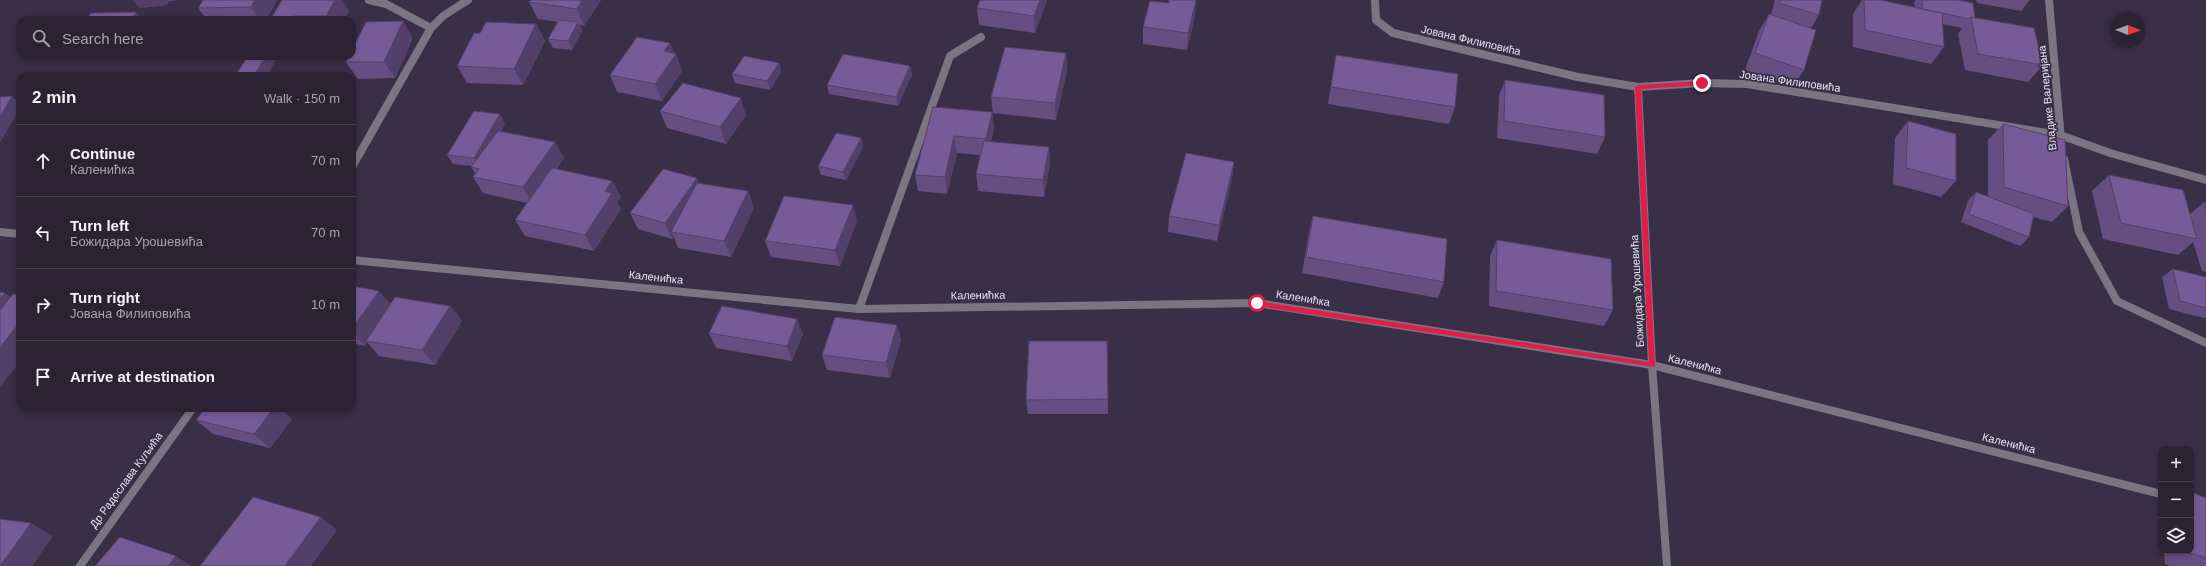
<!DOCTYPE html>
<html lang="en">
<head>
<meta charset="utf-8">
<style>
	:root { --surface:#2b2334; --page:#332b3c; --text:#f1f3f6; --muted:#a6a4ac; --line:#47404f }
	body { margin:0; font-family:Arial,sans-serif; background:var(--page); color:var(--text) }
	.controls { position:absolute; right:12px; bottom:12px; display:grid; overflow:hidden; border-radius:8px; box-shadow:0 2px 6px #0003 }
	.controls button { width:36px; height:36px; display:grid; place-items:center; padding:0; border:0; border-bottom:1px solid var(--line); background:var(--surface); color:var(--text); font:20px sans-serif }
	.compass { position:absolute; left:2110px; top:12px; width:36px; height:36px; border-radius:50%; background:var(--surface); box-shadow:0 2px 6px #0003; rotate:91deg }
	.stop { position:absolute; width:12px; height:12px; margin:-9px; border:3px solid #e11d48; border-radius:50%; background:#fff }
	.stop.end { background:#e11d48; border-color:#fff; box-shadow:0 1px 4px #0008 }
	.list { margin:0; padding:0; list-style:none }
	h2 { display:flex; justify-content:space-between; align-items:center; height:52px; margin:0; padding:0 16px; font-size:17px }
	h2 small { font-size:13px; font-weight:400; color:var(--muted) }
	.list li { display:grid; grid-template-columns:26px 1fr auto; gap:12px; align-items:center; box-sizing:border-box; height:72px; padding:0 16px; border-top:1px solid var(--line) }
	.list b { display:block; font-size:15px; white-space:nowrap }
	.list p { margin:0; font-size:13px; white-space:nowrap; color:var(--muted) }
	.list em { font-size:13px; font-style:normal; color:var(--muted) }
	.icon { flex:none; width:22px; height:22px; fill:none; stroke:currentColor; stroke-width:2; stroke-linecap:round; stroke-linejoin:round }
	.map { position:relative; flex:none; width:2206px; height:566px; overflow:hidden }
	.search { position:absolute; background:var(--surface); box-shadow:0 2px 6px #0003; left:16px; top:16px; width:340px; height:44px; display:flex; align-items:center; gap:10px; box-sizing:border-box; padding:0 14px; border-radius:12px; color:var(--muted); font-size:15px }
	.panel { position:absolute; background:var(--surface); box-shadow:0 2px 6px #0003; left:16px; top:72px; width:340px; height:340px; border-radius:12px }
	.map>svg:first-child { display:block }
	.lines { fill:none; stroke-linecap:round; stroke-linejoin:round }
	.service { stroke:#7a7582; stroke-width:8 }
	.minor { stroke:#7a7582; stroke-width:8 }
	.wall { fill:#664e83 }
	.shaded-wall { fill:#53406a }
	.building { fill:#775b98; stroke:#53406a }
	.route { fill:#e11d48 }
	.labels { text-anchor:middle; stroke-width:3.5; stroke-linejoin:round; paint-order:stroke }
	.street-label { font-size:11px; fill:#e9e3f2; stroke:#392f46 }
</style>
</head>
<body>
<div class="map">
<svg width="2206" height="566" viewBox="0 0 2206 566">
	<rect width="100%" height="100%" fill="#392f46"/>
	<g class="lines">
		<!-- service -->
		<path class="service" d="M 859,309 L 950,56 L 981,37"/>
		<!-- minor -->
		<path class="minor" d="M 369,0 L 386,4 L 431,28
			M 1375,0 L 1376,20 L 1393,33 L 1578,77 L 1638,87 L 1702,83 L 1747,84 L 2060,135 L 2110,153 L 2206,180
			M 2049,0 L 2061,140
			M 1638,87 L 1652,365 L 1667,566
			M 2064,159 L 2079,232 L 2117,301 L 2206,343
			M 352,167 L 431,28 L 443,16 L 468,0
			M 0,232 L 20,234
			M 352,260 L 859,309 L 1257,303 L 1652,365 L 2161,494
			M 80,566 L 193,408"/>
	</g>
	<!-- wall -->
	<path class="wall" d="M 133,0 L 180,0 L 169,1 L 167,5 L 140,8 Z
		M 203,0 L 277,0 L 266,20 L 207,20 L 198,8 Z
		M 282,0 L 342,0 L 349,11 L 344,20 L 270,20 Z
		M 601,0 L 584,26 L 580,25 L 582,31 L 572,50 L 553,48 L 548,39 L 558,22 L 538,19 L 529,2 Z
		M 980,0 L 1047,0 L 1035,33 L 979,25 L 977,8 Z
		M 1196,0 L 1195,15 L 1187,50 L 1143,44 L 1143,27 L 1169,3 Z
		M 1775,0 L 1822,0 L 1819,15 L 1811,28 L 1804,70 L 1793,87 L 1745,70 L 1759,31 L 1769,14 L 1771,15 Z
		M 1862,0 L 1880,0 L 1915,8 L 1914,2 L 1916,0 L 1958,0 L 1975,18 L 2043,65 L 2028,82 L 1965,70 L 1958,34 L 1962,28 L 1942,24 L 1944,47 L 1931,64 L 1853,47 L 1853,14 Z
		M 1976,0 L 2030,0 L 2021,11 L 1977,3 Z
		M 536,24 L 545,41 L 523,85 L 467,83 L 457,66 Z
		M 413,38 L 395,78 L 358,79 L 346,62 Z
		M 674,53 L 676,54 L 682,71 L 662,101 L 617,92 L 610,75 Z
		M 1066,53 L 1067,70 L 1056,120 L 993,113 L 991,97 Z
		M 1336,55 L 1455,107 L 1449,124 L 1328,104 L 1333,72 Z
		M 278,56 L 266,76 L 239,76 L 237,73 Z
		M 779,63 L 781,72 L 770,90 L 735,83 L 732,74 Z
		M 910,66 L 912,75 L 898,106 L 829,94 L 827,85 Z
		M 1505,80 L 1605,137 L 1597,154 L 1497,138 L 1499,96 Z
		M 933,107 L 992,112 L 994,128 L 991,142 L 1049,147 L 1050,163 L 1044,197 L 978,191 L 976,174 L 980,155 L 957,153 L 947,194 L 918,191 L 915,175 Z
		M 660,111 L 746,115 L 726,144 L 667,128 Z
		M 1908,121 L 1956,181 L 1941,197 L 1893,184 L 1895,138 Z
		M 505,123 L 501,131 L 555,142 L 564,158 L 557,169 L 612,181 L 621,197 L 617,202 L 621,209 L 594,251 L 525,236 L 515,220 L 527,203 L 483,193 L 473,177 L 475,173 L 471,167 L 472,166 L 453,164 L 447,155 Z
		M 2003,124 L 2068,206 L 2052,222 L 2033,217 L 2029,237 L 2020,246 L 1961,222 L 1968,201 L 1976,192 L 1988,197 L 1988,140 Z
		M 861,138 L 863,147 L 846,180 L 821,175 L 818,166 Z
		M 1234,162 L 1232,178 L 1217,241 L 1168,232 L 1169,216 Z
		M 2109,175 L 2190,214 L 2204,202 L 2206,202 L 2206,272 L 2202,271 L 2193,242 L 2178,255 L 2103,239 L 2092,191 Z
		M 699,184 L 748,191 L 754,208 L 731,257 L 678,248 L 674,237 L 672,239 L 638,229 L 630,213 Z
		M 1313,216 L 1444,282 L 1438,298 L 1302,273 L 1309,232 Z
		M 857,221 L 840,266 L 771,257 L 765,241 Z
		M 1497,240 L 1613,310 L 1604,326 L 1489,306 L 1490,256 Z
		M 2173,269 L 2206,277 L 2206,317 L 2204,318 L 2169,309 L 2162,277 Z
		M 352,286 L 379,291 L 390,304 L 450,306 L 462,321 L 435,365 L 379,356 L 367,342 L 365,346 L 352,343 Z
		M 797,319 L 803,334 L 792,361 L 716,348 L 709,333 Z
		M 897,325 L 901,340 L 890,378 L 827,370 L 822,355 Z
		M 1107,341 L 1108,414 L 1028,414 L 1026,400 Z
		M 292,419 L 270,448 L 213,434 L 196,420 Z
		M 2206,498 L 2206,566 L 2170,566 L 2165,564 L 2164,551 L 2191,551 Z"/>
	<!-- shaded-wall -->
	<path class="shaded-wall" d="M 133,0 L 168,0 L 169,1 L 167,5 L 140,8 Z
		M 255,0 L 277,0 L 266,20 L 260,20 L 251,7 Z
		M 335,0 L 342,0 L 349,11 L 344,20 L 329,20 L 326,16 Z
		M 582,0 L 601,0 L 584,26 L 577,9 Z
		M 1040,0 L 1047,0 L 1035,33 L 1034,16 Z
		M 1196,0 L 1195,15 L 1187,50 L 1188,33 Z
		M 136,12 L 143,20 L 131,20 Z
		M 294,16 L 297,20 L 292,20 Z
		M 403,21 L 413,38 L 395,78 L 384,62 Z
		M 578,22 L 582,31 L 572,50 L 568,41 Z
		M 536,24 L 545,41 L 523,85 L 514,69 Z
		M 670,43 L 675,55 L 676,54 L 682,71 L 662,101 L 655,84 L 664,51 Z
		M 1066,53 L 1067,70 L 1056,120 L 1055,103 Z
		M 266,56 L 278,56 L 266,76 L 256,76 L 255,74 Z
		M 779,63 L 781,72 L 770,90 L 767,81 Z
		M 910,66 L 912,75 L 898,106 L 896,97 Z
		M 12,96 L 20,104 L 20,108 L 0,143 L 0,117 Z
		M 741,98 L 746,115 L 726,144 L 720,127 Z
		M 992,112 L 994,128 L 987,155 L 986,139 Z
		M 500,114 L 505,123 L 479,167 L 474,158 Z
		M 954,136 L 957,153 L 947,194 L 945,177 Z
		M 861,138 L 863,147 L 846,180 L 843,172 Z
		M 555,142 L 564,158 L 532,204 L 523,187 Z
		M 1049,147 L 1050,163 L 1044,197 L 1043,180 Z
		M 1234,162 L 1232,178 L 1217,241 L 1219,225 Z
		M 697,178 L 704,195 L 671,232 L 674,237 L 672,239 L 665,223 Z
		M 612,181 L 621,197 L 617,202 L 621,209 L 594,251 L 585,235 L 605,191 Z
		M 748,191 L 754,208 L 731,257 L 724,241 Z
		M 853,205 L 857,221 L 840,266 L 835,250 Z
		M 379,291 L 391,306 L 366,341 L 367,342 L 365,346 L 352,332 L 352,329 Z
		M 5,293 L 20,304 L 0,338 L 0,299 Z
		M 450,306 L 462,321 L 435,365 L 422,350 Z
		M 797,319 L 803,334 L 792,361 L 787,346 Z
		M 20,322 L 20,362 L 0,387 L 0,347 Z
		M 897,325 L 901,340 L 890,378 L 886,363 Z
		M 274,408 L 280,408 L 292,419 L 270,448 L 254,434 Z
		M 321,517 L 337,530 L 311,566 L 285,566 Z
		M 31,523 L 53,536 L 32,566 L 0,566 Z
		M 176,556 L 191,566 L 168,566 Z"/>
	<!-- building -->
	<path class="building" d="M 203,0 L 255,0 L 251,7 L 198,8 Z
		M 282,0 L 335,0 L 326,16 L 294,16 L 292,20 L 270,20 Z
		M 531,0 L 582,0 L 577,9 L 529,2 Z
		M 980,0 L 1040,0 L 1034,16 L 977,8 Z
		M 1169,0 L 1196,0 L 1188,33 L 1143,27 L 1150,1 L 1169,3 Z
		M 1780,0 L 1822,0 L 1819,15 L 1779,3 Z
		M 1864,0 L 1880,0 L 1942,13 L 1944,47 L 1865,30 Z
		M 1922,0 L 1958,0 L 1973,3 L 1975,18 L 1971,17 L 1969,19 L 1923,9 Z
		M 136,12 L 131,20 L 86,20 L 91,13 Z
		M 1769,14 L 1816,30 L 1804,70 L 1755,53 Z
		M 1971,17 L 2034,28 L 2043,65 L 1978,54 Z
		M 559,20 L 578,22 L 568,41 L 548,39 Z
		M 403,21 L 384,62 L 346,62 L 349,56 L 352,56 L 352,50 L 366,22 Z
		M 486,22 L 536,24 L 514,69 L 457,66 L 474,33 L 480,33 Z
		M 637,37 L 670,43 L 664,51 L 676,54 L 655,84 L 610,75 Z
		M 1005,47 L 1066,53 L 1055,103 L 991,97 Z
		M 843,54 L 910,66 L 896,97 L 827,85 Z
		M 1336,55 L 1458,74 L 1455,107 L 1331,87 Z
		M 248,56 L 266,56 L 255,74 L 237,73 Z
		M 744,56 L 779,63 L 767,81 L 732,74 Z
		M 1505,80 L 1604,95 L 1605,137 L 1504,121 Z
		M 683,83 L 741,98 L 720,127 L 660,111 Z
		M 12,96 L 0,117 L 0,97 Z
		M 933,107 L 992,112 L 986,139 L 954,136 L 945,177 L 915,175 Z
		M 474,111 L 500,114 L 474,158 L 447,155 Z
		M 1908,121 L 1956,134 L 1956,181 L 1906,168 Z
		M 2003,124 L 2065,140 L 2068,206 L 2004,187 Z
		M 498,131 L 555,142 L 523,187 L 473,177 L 479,169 L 471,167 Z
		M 836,133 L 861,138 L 843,172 L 818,166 Z
		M 984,141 L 1049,147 L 1043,180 L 976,174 Z
		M 1186,153 L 1234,162 L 1219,225 L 1169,216 Z
		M 552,168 L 612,181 L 605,191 L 612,193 L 585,235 L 515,220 Z
		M 663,169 L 697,178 L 665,223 L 630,213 Z
		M 2109,175 L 2183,190 L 2197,239 L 2121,223 Z
		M 697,183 L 748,191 L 724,241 L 671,232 Z
		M 1976,192 L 2034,214 L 2029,237 L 1969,214 Z
		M 784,196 L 853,205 L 835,250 L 765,241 Z
		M 2204,202 L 2206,202 L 2206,209 Z
		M 1313,216 L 1447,239 L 1444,282 L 1306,257 Z
		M 1497,240 L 1611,259 L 1613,310 L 1496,291 Z
		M 2173,269 L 2206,277 L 2206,308 L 2180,301 Z
		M 352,286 L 379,291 L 352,329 Z
		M 0,292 L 5,293 L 0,299 Z
		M 13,294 L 20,295 L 20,322 L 0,347 L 0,310 Z
		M 395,297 L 450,306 L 422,350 L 366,341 Z
		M 722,306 L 797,319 L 787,346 L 709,333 Z
		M 835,317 L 897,325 L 886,363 L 822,355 Z
		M 1029,341 L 1107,341 L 1108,399 L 1026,400 Z
		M 205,408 L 274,408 L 254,434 L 196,420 Z
		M 2191,492 L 2206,498 L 2206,558 L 2187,552 L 2187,551 L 2191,551 Z
		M 253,497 L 321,517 L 285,566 L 200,566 Z
		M 0,519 L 31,523 L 0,566 Z
		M 120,537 L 176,556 L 168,566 L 95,566 Z"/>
	<!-- route -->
	<path class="route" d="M 1702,81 L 1705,83 L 1702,85 L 1641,89 L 1655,367 L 1257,306 L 1253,303 L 1257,301 L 1649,362 L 1635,87 L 1638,85 Z"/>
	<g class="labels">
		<!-- street labels -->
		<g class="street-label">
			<text transform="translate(1471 40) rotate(13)" y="4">Јована Филиповића</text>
			<text transform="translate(1790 81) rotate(8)" y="4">Јована Филиповића</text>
			<text transform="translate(2047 98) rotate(-96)" y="4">Владике Валеријана</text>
			<text transform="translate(656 277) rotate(6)" y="4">Каленићка</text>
			<text transform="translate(1637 291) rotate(-93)" y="4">Божидара Урошевића</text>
			<text transform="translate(978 295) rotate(-1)" y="4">Каленићка</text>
			<text transform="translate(1303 298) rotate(9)" y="4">Каленићка</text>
			<text transform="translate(1695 364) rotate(14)" y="4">Каленићка</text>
			<text transform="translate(2009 443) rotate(14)" y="4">Каленићка</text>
			<text transform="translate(126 480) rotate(-54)" y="4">Др Радослава Куљића</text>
		</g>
	</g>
</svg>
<div class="controls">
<button>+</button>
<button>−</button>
<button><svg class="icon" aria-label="layers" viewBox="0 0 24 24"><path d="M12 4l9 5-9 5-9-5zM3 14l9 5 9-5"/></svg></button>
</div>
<svg class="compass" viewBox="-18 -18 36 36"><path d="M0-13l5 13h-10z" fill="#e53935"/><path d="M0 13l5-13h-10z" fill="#a6a4ac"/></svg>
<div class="stop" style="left:1257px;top:303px"></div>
<div class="stop end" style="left:1702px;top:83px"></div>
<div class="search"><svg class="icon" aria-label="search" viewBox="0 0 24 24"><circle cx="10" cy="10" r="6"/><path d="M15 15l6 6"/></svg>Search here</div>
<section class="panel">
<h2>2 min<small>Walk · 150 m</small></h2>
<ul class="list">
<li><svg class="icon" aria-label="ahead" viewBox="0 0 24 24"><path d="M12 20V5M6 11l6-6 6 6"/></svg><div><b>Continue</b><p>Каленићка</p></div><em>70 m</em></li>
<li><svg class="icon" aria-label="left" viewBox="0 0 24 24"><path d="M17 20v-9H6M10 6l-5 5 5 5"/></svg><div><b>Turn left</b><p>Божидара Урошевића</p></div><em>70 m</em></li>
<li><svg class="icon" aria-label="right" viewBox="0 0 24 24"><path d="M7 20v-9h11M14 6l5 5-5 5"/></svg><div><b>Turn right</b><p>Јована Филиповића</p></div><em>10 m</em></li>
<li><svg class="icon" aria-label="arrive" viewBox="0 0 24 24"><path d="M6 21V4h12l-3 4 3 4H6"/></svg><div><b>Arrive at destination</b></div></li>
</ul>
</section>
</div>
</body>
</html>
